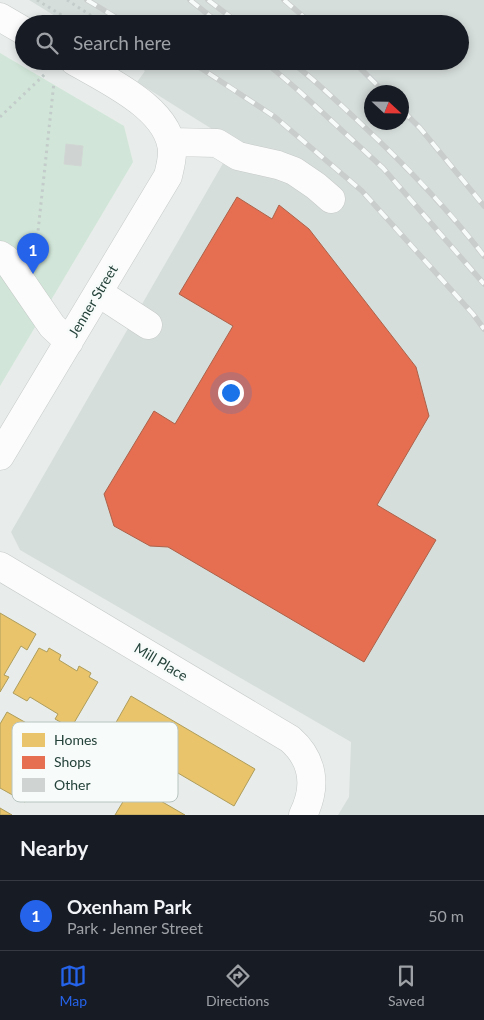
<!DOCTYPE html>
<html lang="en">
<head>
<meta charset="utf-8">
<style>
	:root { --surface:#171b24; --page:#242831; --text:#f1f3f6; --muted:#9ea1a6; --line:#363941; --accent:#2563eb }
	body { margin:0; font-family:Lato,sans-serif; background:var(--page); color:var(--text) }
	.compass { position:absolute; left:364px; top:85px; width:45px; height:45px; border-radius:50%; background:var(--surface); box-shadow:0 2px 8px #0003; rotate:112deg }
	.you { position:absolute; left:230px; top:392px; width:18px; height:18px; margin:-12px; border:4px solid #fff; border-radius:50%; background:#1a73e8; box-shadow:0 0 0 8px #1a73e833 }
	.badge { display:grid; place-items:center; width:32px; height:32px; border-radius:50%; background:var(--accent); color:#fff; font-size:16px; font-weight:700 }
	.pin { position:absolute; translate:-50% -41px; filter:drop-shadow(0 1px 2px #0008) }
	.pin::after { content:''; position:absolute; top:26px; width:18px; height:15px; background:inherit; clip-path:polygon(0 0,100% 0,50% 100%) }
	.list { margin:0; padding:0; list-style:none }
	h2 { display:flex; justify-content:space-between; align-items:center; height:65px; margin:0; padding:0 20px; font-size:21px }
	h2 small { font-size:16px; font-weight:400; color:var(--muted) }
	.list li { display:grid; grid-template-columns:32px 1fr auto; gap:15px; align-items:center; box-sizing:border-box; height:70px; padding:0 20px; border-top:1px solid var(--line) }
	.list b { display:block; font-size:19px; white-space:nowrap }
	.list p { margin:0; font-size:16px; white-space:nowrap; color:var(--muted) }
	.list em { font-size:16px; font-style:normal; color:var(--muted) }
	.icon { flex:none; width:28px; height:28px; fill:none; stroke:currentColor; stroke-width:2; stroke-linecap:round; stroke-linejoin:round }
	.map { position:relative; flex:none; width:484px; height:815px; overflow:hidden }
	.search { position:absolute; background:var(--surface); box-shadow:0 2px 8px #0003; left:15px; right:15px; top:15px; height:55px; display:flex; align-items:center; gap:12px; box-sizing:border-box; padding:0 18px; border-radius:28px; color:var(--muted); font-size:19px }
	.sheet { height:135px; background:var(--surface) }
	nav { display:flex; justify-content:space-around; align-items:center; box-sizing:border-box; height:70px; border-top:1px solid var(--line); background:var(--surface); font-size:14px; color:var(--muted) }
	nav a { display:grid; justify-items:center; gap:2px }
	nav .on { color:var(--accent) }
	.map>svg:first-child { display:block }
	.built { fill:#d6dedb; fill-rule:evenodd }
	.green { fill:#d1e6d8 }
	.homes { fill:#e9c46a; stroke:#ae9d5c }
	.shops { fill:#e76f51; stroke:#ac624a }
	.building { fill:#cfd4d2; stroke:#d1d6d4 }
	.lines { fill:none; stroke-linecap:round; stroke-linejoin:round }
	.minor-casing { stroke:#c5cac8; stroke-width:29 }
	.path { stroke:#c3ccca; stroke-width:3; stroke-dasharray:2.5 4; stroke-linecap:butt }
	.minor { stroke:#fcfcfc; stroke-width:28 }
	.rail-casing { stroke:#c9cdcc; stroke-width:5.5 }
	.rail { stroke:#f7fbf9; stroke-width:4; stroke-dasharray:11; stroke-linecap:butt }
	.labels { text-anchor:middle; stroke-width:5; stroke-linejoin:round; paint-order:stroke }
	.street-label { font-size:14px; fill:#24423a; stroke:#f7fbf9 }
	.key { fill:#f7fbf9; stroke:#b8c4c0; stroke-width:1 }
	.key-label { font-size:14px; fill:#24423a }
</style>
</head>
<body>
<div class="map">
<svg width="484" height="815" viewBox="0 0 484 815">
	<rect width="100%" height="100%" fill="#e8edeb"/>
	<!-- built -->
	<path class="built" d="M 29,0 L 484,0 L 484,815 L 338,815 L 349,797 L 351,742 L 20,550 L 11,532 L 230,151 L 223,136 L 137,82 L 145,71 L 130,61 L 460,61 L 460,24 L 68,24 ZM 372,92 L 402,92 L 402,122 L 372,122 Z"/>
	<!-- green -->
	<path class="green" d="M 0,53 L 124,126 L 133,162 L 0,386 Z"/>
	<!-- homes -->
	<path class="homes" d="M 0,613 L 36,634 L 27,650 L 21,646 L 4,675 L 9,677 L 0,692 Z
		M 39,648 L 47,652 L 49,648 L 61,655 L 59,660 L 77,671 L 79,666 L 91,673 L 89,677 L 98,682 L 71,728 L 55,719 L 58,714 L 30,697 L 27,701 L 13,693 Z
		M 131,696 L 255,769 L 234,806 L 110,733 Z
		M 7,712 L 60,742 L 25,802 L 0,788 L 0,724 Z
		M 133,785 L 185,815 L 115,815 Z
		M 0,808 L 12,815 L 0,815 Z"/>
	<!-- shops -->
	<path class="shops" d="M 237,197 L 272,219 L 279,205 L 309,229 L 416,367 L 429,416 L 377,505 L 436,540 L 364,662 L 168,547 L 150,546 L 114,526 L 104,494 L 154,411 L 175,424 L 233,326 L 179,294 Z"/>
	<!-- building -->
	<path class="building" d="M 66,144 L 83,146 L 81,166 L 64,164 Z"/>
	<g class="lines">
		<defs>
			<path id="minor" d="M 0,17 L 24,31
				M 171,142 L 217,143 L 238,156 L 278,165 L 294,171 L 316,186 L 331,199
				M 0,255 L 6,259 L 52,326 L 69,342
				M 99,293 L 148,325
				M 0,456 L 168,176 C 170,168 172,160 172,153 C 172,109 106,80 74,61
				M 0,566 L 290,739 C 314,760 317,787 303,815"/>
		</defs>
		<!-- minor casing -->
		<use href="#minor" class="minor-casing"/>
		<!-- path -->
		<path class="path" d="M 37,0 L 76,24
			M 67,0 L 104,24
			M 138,61 L 141,63 L 142,61
			M 0,117 L 45,74
			M 36,250 L 54,82"/>
		<!-- minor -->
		<use href="#minor" class="minor"/>
		<defs>
			<path id="rail" d="M 87,0 L 127,24
				M 190,0 L 220,24
				M 208,0 L 240,24
				M 284,0 L 312,24
				M 190,61 L 275,117 L 362,191 L 473,314 L 484,329
				M 264,61 L 299,91 L 383,168 L 484,284
				M 290,61 C 314,79 334,99 356,119 C 402,162 446,206 484,256
				M 353,61 L 384,92
				M 402,110 L 420,128 L 484,206"/>
		</defs>
		<!-- rail casing -->
		<use href="#rail" class="rail-casing"/>
		<!-- rail -->
		<use href="#rail" class="rail"/>
	</g>
	<g class="labels">
		<!-- street labels -->
		<g class="street-label">
			<text transform="translate(93 301) rotate(-59)" y="5">Jenner Street</text>
			<text transform="translate(161 662) rotate(31)" y="5">Mill Place</text>
		</g>
	</g>
	<!-- legend -->
	<rect x="12" y="722" width="166" height="80" rx="8" class="key"/>
	<rect x="22" y="733" width="23" height="14" fill="#e9c46a"/>
	<rect x="22" y="756" width="23" height="13" fill="#e76f51"/>
	<rect x="22" y="778" width="23" height="14" fill="#cfd4d2"/>
	<g class="key-label">
		<text x="54" y="745">Homes</text>
		<text x="54" y="767">Shops</text>
		<text x="54" y="790">Other</text>
	</g>
</svg>
<svg class="compass" viewBox="-18 -18 36 36"><path d="M0-13l5 13h-10z" fill="#e53935"/><path d="M0 13l5-13h-10z" fill="#9ea1a6"/></svg>
<div class="you"></div>
<div class="pin badge" style="left:33px;top:274px">1</div>
<div class="search"><svg class="icon" aria-label="search" viewBox="0 0 24 24"><circle cx="10" cy="10" r="6"/><path d="M15 15l6 6"/></svg>Search here</div>
</div>
<section class="sheet">
<h2>Nearby<small></small></h2>
<ul class="list">
<li><span class="badge">1</span><div><b>Oxenham Park</b><p>Park · Jenner Street</p></div><em>50 m</em></li>
</ul>
</section>
<nav>
<a class="on"><svg class="icon" aria-label="map" viewBox="0 0 24 24"><path d="M3 6l6-2 6 2 6-2v14l-6 2-6-2-6 2zM9 4v14M15 6v14"/></svg>Map</a>
<a><svg class="icon" aria-label="directions" viewBox="0 0 24 24"><path d="M12 3l9 9-9 9-9-9zM9 14v-3h6M13 9l2 2-2 2"/></svg>Directions</a>
<a><svg class="icon" aria-label="saved" viewBox="0 0 24 24"><path d="M7 4h10v16l-5-4-5 4z"/></svg>Saved</a>
</nav>
</body>
</html>
